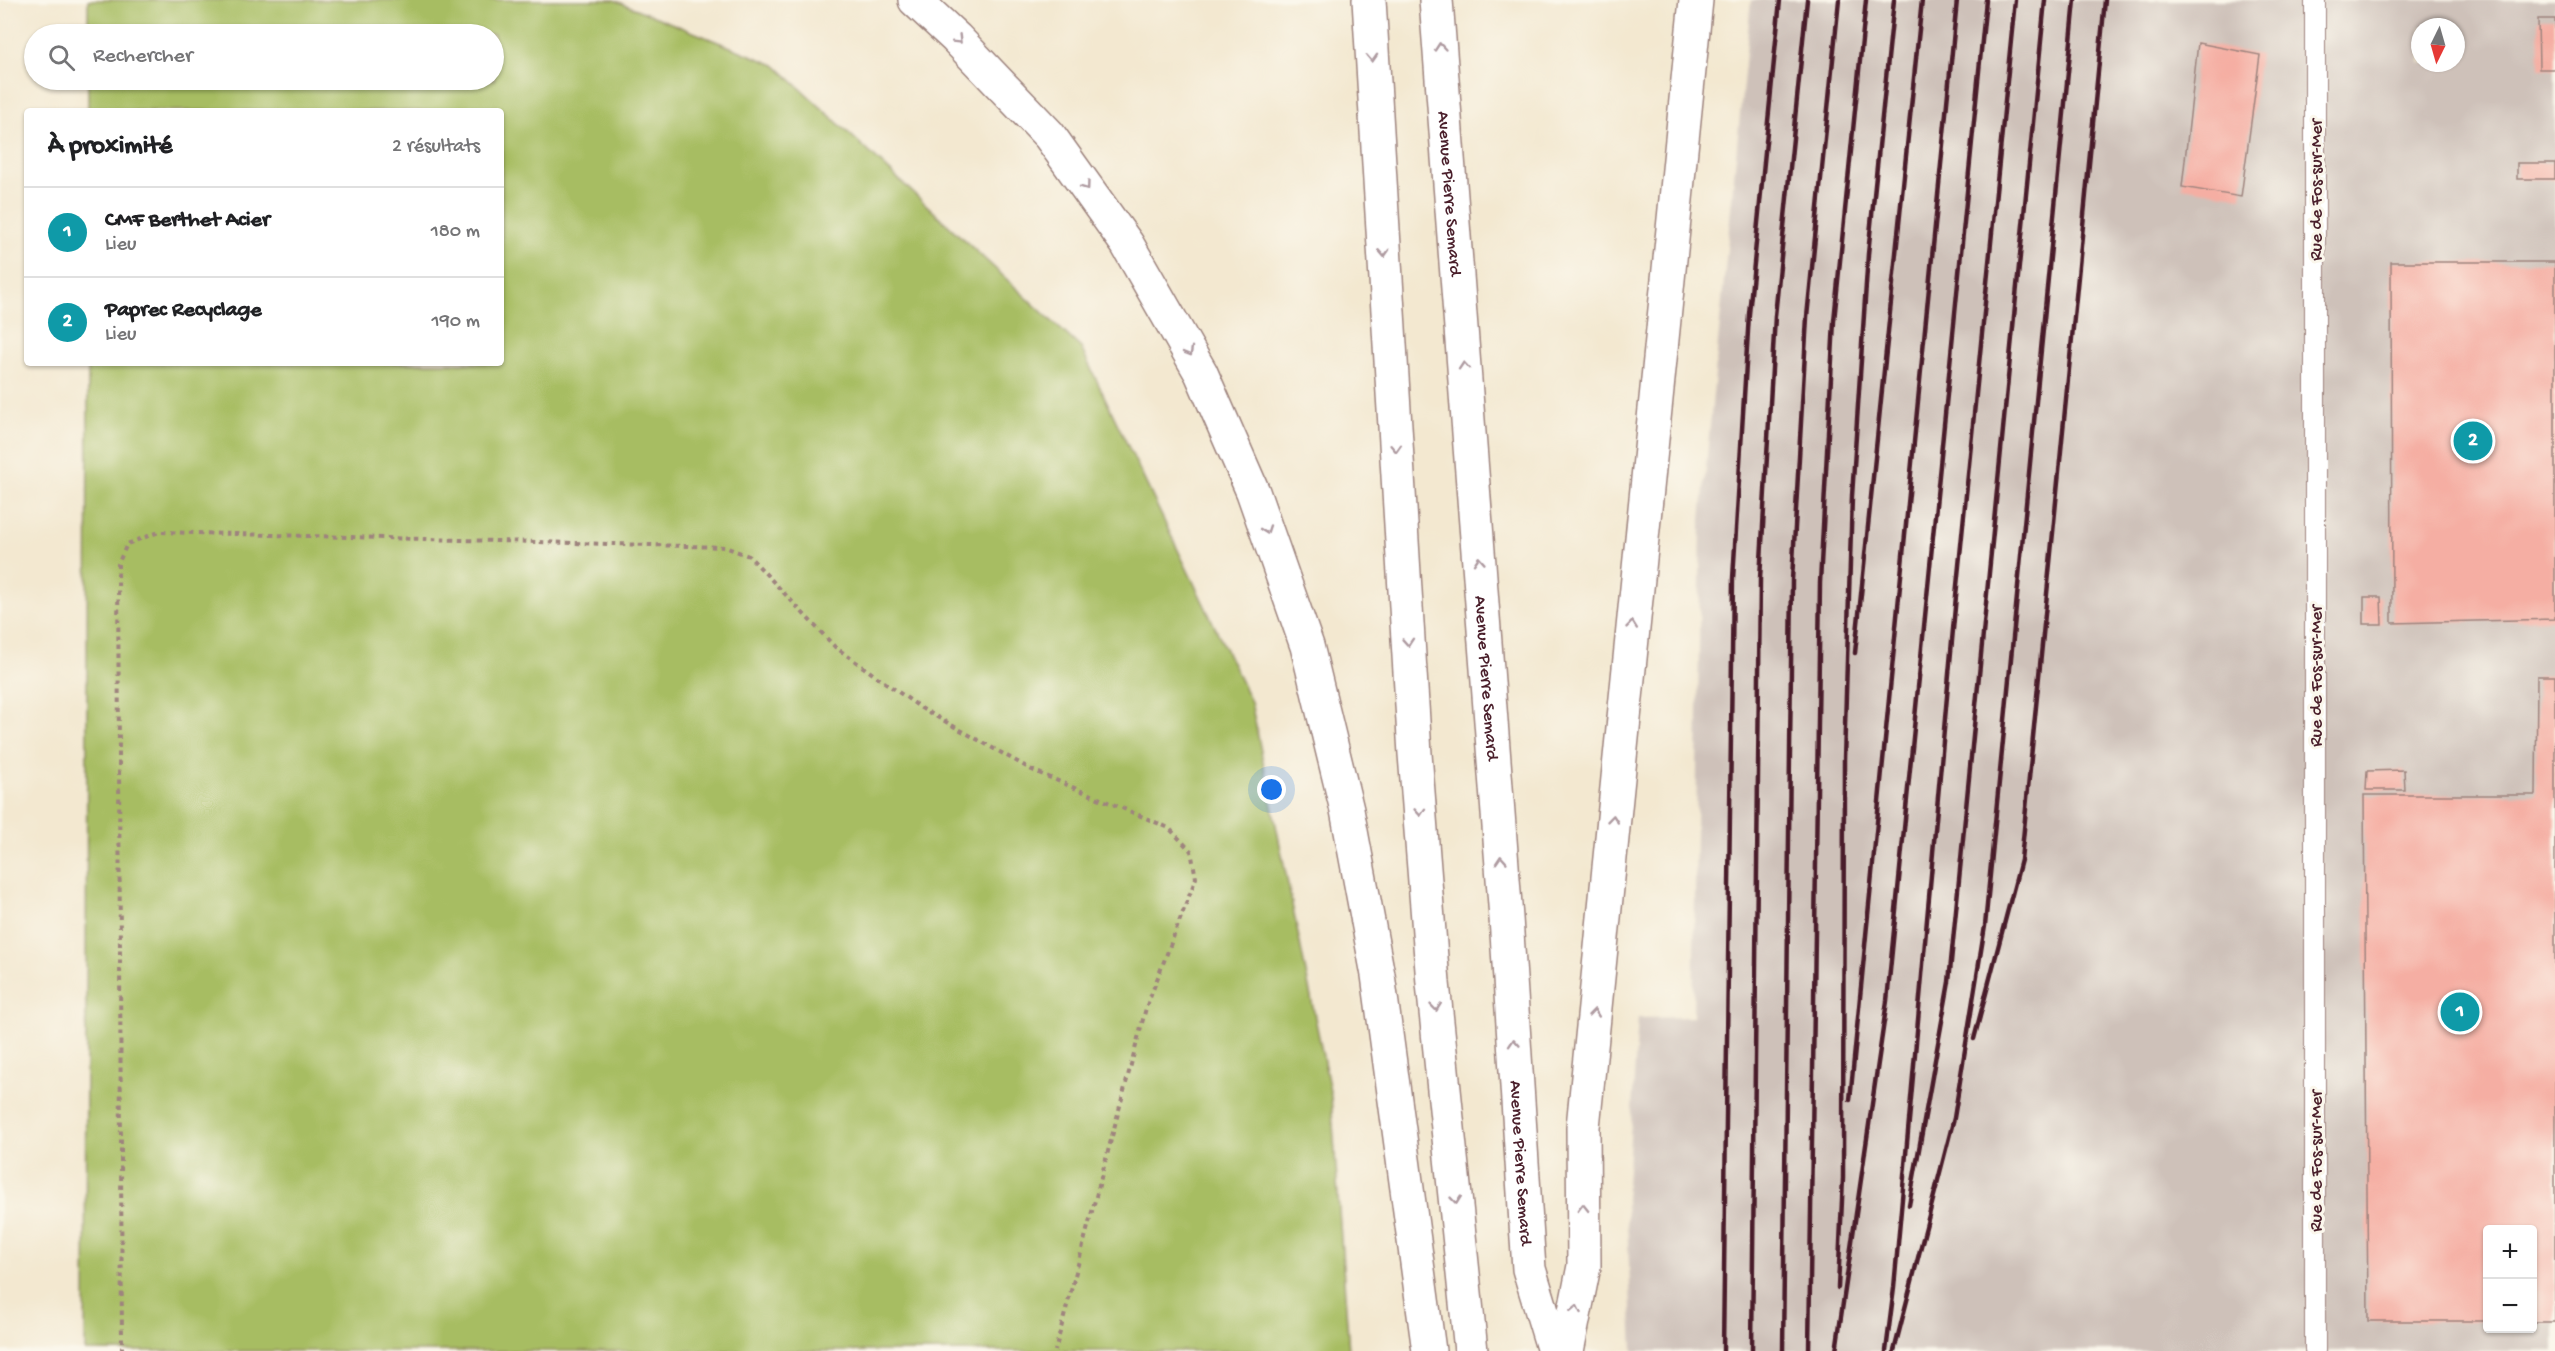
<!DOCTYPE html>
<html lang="fr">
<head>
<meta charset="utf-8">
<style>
	:root { --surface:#fff; --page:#f6f6f6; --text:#202124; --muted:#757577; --line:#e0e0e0; --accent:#0f766e }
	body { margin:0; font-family:"Gochi Hand",sans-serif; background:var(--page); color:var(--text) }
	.controls { position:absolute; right:18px; bottom:18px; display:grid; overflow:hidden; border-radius:6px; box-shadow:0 2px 4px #0004 }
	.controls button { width:54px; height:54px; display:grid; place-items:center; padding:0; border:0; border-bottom:2px solid var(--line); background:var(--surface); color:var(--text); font:30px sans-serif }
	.compass { position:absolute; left:2411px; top:18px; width:54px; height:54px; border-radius:50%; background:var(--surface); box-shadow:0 2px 4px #0004; rotate:185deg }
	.you { position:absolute; left:1272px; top:790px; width:21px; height:21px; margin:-15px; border:4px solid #fff; border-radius:50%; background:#1a73e8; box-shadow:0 0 0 9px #1a73e833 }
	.badge { display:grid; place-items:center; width:39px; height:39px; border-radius:50%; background:var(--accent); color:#fff; font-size:20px; font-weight:700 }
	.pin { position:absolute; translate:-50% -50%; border:3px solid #fff; box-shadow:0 2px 6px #0006 }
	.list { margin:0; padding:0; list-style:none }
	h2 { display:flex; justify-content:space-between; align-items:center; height:78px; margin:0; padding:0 24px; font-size:26px }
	h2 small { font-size:20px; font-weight:400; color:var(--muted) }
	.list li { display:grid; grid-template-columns:39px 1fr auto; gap:18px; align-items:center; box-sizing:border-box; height:90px; padding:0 24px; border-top:2px solid var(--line) }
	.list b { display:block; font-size:22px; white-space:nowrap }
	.list p { margin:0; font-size:20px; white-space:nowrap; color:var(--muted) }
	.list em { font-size:20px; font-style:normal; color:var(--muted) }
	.icon { flex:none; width:33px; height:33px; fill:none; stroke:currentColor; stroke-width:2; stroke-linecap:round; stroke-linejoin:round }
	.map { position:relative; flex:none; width:2555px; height:1351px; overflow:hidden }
	.search { position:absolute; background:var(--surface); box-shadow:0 2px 4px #0004; left:24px; top:24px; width:480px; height:66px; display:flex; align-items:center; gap:15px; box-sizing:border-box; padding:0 21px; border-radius:33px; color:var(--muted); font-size:22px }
	.panel { position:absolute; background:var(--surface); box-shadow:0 2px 4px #0004; left:24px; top:108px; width:480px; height:258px; border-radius:6px }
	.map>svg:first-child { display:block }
	.industrial { fill:#cec1b9; fill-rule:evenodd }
	.green { fill:#a7bd62; stroke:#786e46; stroke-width:1.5 }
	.building { fill:#f5aea3 }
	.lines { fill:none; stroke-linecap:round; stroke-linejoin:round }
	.lane-casing { stroke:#9e847e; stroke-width:22 }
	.highway-casing { stroke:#9e847e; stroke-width:36 }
	.path { stroke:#9e847e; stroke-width:4; stroke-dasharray:4.5 4.5; stroke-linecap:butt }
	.lane { stroke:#fff; stroke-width:20 }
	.highway { stroke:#fff; stroke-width:33 }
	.rail { stroke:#4a1f2b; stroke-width:4.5 }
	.oneway { stroke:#ae9aa0 }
	.labels { text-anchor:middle; stroke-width:6; stroke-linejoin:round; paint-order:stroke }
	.street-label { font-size:18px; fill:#4a1f2b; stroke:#fbf7ec }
</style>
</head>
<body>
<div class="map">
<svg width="2555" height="1351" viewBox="0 0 2555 1351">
	<rect width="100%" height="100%" fill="#fbf7ec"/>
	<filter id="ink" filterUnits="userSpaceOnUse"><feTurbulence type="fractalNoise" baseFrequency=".0167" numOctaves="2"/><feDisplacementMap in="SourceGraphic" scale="12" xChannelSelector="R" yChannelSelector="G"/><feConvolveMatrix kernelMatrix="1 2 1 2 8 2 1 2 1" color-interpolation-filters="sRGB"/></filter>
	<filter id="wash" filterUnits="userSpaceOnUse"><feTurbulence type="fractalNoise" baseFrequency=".008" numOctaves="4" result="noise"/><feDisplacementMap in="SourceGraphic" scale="24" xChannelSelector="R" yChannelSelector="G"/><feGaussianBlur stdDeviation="1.35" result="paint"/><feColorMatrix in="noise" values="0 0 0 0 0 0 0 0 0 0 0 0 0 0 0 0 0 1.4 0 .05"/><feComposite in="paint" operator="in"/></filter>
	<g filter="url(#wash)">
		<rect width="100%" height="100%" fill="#f3e8d0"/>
		<!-- industrial -->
		<path class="industrial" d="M 1751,0 L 2555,0 L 2555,1351 L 1633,1351 L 1626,1199 L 1638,1018 L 1693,1017 L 1701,519 ZM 2420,27 L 2456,27 L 2456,63 L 2420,63 ZM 2488,1230 L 2532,1230 L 2532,1328 L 2488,1328 Z"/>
		<!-- green -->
		<path class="green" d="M 88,0 L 614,0 L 775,65 L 1081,348 L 1251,702 L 1331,1096 L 1349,1351 L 85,1351 L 88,363 L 501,363 L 501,111 L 88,111 L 88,80 L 494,80 L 494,34 L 88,34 Z"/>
		<g id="blocks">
			<!-- building -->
			<path class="building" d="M 2538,19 L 2555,19 L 2555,69 L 2539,69 Z
				M 2198,43 L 2260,55 L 2241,197 L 2182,187 Z
				M 2517,163 L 2555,163 L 2555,179 L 2517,179 Z
				M 2391,262 L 2555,262 L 2555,619 L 2392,623 Z
				M 2364,597 L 2381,597 L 2382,624 L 2364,624 Z
				M 2537,676 L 2555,676 L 2555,1322 L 2532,1322 L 2532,1230 L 2488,1230 L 2488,1321 L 2368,1321 L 2364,795 L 2536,795 Z
				M 2404,770 L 2405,790 L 2366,790 L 2367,771 Z"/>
		</g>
	</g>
	<g filter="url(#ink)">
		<use href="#blocks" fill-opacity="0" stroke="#9e847e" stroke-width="1.5"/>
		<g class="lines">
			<defs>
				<path id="lane" d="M 2315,1351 L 2315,0"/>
				<g id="highway">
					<path d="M 915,0 L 956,38 L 1049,135 L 1127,244 L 1201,373 L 1253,492 L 1307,646 L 1347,810 L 1378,975 L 1429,1351"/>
					<path d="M 1369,0 L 1415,754 L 1433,983 L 1471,1351"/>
					<path id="s1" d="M 1436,0 L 1506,918 L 1529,1269 L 1554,1351"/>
					<path d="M 1567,1351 L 1584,1266 L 1583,1127 L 1696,0"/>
				</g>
			</defs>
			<!-- lane casing -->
			<use href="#lane" class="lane-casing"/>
			<!-- highway casing -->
			<use href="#highway" class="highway-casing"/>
			<!-- path -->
			<path class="path" d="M 122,1351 L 118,564 L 127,544 L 159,532 L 725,547 L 749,556 L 835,647 L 921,708 L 1032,770 L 1169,828 L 1191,851 L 1196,878 L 1146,1008 L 1055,1351"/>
			<!-- lane -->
			<use href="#lane" class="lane"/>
			<!-- highway -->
			<use href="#highway" class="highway"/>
			<!-- rail -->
			<path class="rail" d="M 1855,653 L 1922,0
				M 1974,1039 L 2021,860 L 2105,0
				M 1850,1100 L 1957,0
				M 1909,1205 L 1949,982 L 2045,0
				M 1838,1288 L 1843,1178 L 1844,760 L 1852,496 L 1868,254 L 1894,0
				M 1723,1351 L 1733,579 L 1749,314 L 1780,0
				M 1752,1351 L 1760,579 L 1775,316 L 1807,0
				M 1783,1351 L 1792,580 L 1807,317 L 1839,0
				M 1809,1351 L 1820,583 L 1834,321 L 1866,0
				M 1836,1351 L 1887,1001 L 1986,0
				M 1886,1351 L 1894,1288 L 1956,596 L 2015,0
				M 1894,1351 L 1954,1118 L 1985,926 L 2075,0"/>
		</g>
		<!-- one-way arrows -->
		<defs><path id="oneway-chevron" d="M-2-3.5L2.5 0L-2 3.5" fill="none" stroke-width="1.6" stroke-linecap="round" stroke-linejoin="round" transform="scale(1.5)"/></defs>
		<g class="oneway">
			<use href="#oneway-chevron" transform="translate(958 40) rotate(45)"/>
			<use href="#oneway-chevron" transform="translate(1440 47) rotate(-95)"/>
			<use href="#oneway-chevron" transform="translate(1372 58) rotate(87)"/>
			<use href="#oneway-chevron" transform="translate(1086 186) rotate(54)"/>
			<use href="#oneway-chevron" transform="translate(1384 253) rotate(87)"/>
			<use href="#oneway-chevron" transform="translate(1189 352) rotate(60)"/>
			<use href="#oneway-chevron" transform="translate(1464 366) rotate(-94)"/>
			<use href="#oneway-chevron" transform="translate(1396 448) rotate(87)"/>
			<use href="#oneway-chevron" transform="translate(1266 530) rotate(71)"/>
			<use href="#oneway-chevron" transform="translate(1479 561) rotate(-94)"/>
			<use href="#oneway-chevron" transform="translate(1632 625) rotate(-84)"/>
			<use href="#oneway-chevron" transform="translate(1408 642) rotate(86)"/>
			<use href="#oneway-chevron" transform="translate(1420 812) rotate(86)"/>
			<use href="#oneway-chevron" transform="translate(1613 819) rotate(-84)"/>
			<use href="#oneway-chevron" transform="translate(1501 860) rotate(-94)"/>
			<use href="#oneway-chevron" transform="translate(1436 1007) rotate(84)"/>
			<use href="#oneway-chevron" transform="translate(1594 1013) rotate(-84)"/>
			<use href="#oneway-chevron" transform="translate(1514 1043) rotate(-94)"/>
			<use href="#oneway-chevron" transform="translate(1456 1200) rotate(84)"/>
			<use href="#oneway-chevron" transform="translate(1583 1208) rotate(-91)"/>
			<use href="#oneway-chevron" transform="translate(1576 1309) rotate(-79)"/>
		</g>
	</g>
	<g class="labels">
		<!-- street labels -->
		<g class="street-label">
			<text transform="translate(2315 190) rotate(-90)" y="6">Rue de Fos-sur-Mer</text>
			<text dy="6" stroke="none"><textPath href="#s1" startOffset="194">Avenue Pierre Semard</textPath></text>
			<text transform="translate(2315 676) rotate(-90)" y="6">Rue de Fos-sur-Mer</text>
			<text dy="6" stroke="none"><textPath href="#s1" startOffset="680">Avenue Pierre Semard</textPath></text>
			<text transform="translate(2315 1161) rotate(-90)" y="6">Rue de Fos-sur-Mer</text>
			<text dy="6" stroke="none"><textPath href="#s1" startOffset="1166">Avenue Pierre Semard</textPath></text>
		</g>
	</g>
</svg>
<div class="controls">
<button>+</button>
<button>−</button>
</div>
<svg class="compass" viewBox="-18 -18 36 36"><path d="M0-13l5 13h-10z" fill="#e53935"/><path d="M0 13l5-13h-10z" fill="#757577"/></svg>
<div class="you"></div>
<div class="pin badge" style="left:2460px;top:1012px;background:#0f9aa8">1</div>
<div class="pin badge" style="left:2473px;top:441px;background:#0f9aa8">2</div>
<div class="search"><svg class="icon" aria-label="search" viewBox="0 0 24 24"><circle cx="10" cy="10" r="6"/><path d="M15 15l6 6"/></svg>Rechercher</div>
<section class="panel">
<h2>À proximité<small>2 résultats</small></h2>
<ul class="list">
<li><span class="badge" style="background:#0f9aa8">1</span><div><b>CMF Berthet Acier</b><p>Lieu</p></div><em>180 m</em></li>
<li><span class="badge" style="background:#0f9aa8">2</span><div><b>Paprec Recyclage</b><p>Lieu</p></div><em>190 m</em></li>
</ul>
</section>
</div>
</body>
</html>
